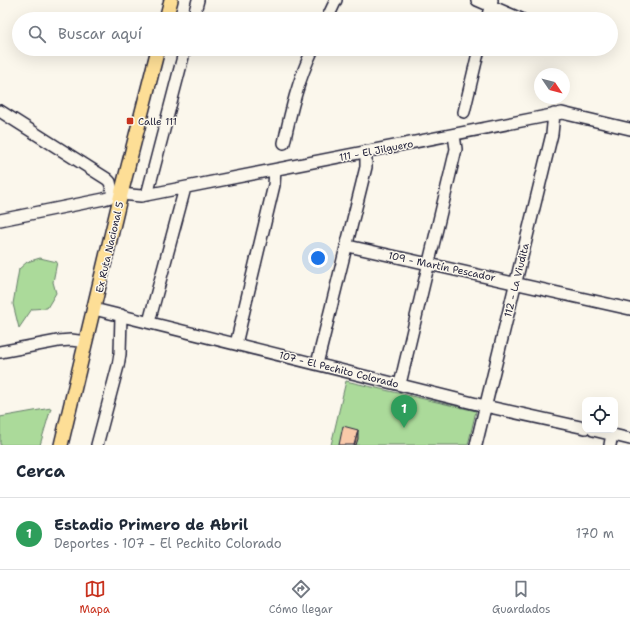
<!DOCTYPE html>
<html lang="es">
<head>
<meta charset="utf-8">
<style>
	:root { --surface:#fff; --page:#f6f6f7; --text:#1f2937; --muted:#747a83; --line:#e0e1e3; --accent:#c8321e }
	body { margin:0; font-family:"Shantell Sans",sans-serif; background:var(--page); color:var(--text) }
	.controls { position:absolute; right:12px; bottom:12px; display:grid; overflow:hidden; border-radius:8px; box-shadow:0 4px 16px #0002 }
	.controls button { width:36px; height:36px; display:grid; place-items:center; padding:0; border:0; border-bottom:1px solid var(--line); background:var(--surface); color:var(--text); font:20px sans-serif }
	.compass { position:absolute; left:534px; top:68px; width:36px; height:36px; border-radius:50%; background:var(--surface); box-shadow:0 4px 16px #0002; rotate:125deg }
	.you { position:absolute; left:318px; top:258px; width:14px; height:14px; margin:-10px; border:3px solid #fff; border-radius:50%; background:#1a73e8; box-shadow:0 0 0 6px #1a73e833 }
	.badge { display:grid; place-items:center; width:26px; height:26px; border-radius:50%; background:var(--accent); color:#fff; font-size:13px; font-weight:700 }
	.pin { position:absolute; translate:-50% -33px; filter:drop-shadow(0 1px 2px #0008) }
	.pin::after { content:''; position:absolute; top:21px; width:14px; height:12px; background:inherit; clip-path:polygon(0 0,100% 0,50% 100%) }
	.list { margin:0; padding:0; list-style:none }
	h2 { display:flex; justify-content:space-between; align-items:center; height:52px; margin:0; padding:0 16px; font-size:17px }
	h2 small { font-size:13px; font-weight:400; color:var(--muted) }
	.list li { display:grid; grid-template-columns:26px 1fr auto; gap:12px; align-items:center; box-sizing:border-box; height:72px; padding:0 16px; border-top:1px solid var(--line) }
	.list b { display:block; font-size:15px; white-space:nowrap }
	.list p { margin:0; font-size:13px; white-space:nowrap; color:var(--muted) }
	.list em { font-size:13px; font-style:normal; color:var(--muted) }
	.icon { flex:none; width:22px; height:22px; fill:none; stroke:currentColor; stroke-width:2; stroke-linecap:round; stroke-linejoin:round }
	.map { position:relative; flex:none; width:630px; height:445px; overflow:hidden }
	.search { position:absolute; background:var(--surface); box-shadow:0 4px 16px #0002; left:12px; right:12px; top:12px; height:44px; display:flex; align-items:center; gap:10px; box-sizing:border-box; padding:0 14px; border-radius:22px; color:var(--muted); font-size:15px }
	.sheet { height:124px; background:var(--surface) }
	nav { display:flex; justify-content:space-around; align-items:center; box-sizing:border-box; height:56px; border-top:1px solid var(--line); background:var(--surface); font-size:11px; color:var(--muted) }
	nav a { display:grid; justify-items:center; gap:2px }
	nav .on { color:var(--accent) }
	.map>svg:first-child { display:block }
	.green { fill:#abda9a; stroke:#667e6a }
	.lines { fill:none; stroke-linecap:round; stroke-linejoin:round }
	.minor-casing { stroke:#22223b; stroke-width:14 }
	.major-casing { stroke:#22223b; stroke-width:16 }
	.minor { stroke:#fbf7ec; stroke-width:11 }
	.major { stroke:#fdde96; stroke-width:13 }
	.shaded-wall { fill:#ae8d76; stroke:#22223b }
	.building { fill:#f9c9a9; stroke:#22223b }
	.poi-dot { fill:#c8321e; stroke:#fbf7ec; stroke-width:1.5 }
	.labels { text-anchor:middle; stroke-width:3; stroke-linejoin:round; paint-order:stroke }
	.poi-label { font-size:10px; fill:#22223b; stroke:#fbf7ec; text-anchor:start }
	.street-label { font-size:10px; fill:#22223b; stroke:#fbf7ec }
</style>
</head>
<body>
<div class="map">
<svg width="630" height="445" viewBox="0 0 630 445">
	<rect width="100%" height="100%" fill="#fbf7ec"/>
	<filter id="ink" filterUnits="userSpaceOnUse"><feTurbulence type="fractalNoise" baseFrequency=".025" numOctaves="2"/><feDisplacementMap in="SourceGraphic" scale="8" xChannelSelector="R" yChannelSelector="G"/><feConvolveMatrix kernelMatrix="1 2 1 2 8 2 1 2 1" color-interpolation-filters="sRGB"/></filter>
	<g filter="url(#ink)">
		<!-- green -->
		<path class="green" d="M 40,258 L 57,262 L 53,282 L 56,293 L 47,308 L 32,309 L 19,328 L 13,304 L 19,269 L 27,262 Z
			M 346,381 L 476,411 L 468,445 L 331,445 Z
			M 51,408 L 40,445 L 0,445 L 0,417 Z"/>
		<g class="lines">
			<defs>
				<path id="minor" d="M 477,0 L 521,19
					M 193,19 L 198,0
					M 327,19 L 336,0
					M 487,19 L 492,0
					M 0,111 L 107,179 L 110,182 L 113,195
					M 464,112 L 479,49
					M 284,143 C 291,110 298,80 313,49
					M 147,195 L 185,49
					M 0,220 L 104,199 L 121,194 L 141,196 L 562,113 L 630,129
					M 348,246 L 630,309
					M 94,309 L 485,406 L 585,428
					M 149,322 L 185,188
					M 236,344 L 274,185 L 275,170
					M 0,352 L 58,341 L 71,340 L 86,342
					M 317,364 L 366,167 L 366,151
					M 400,384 L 456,149 L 454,135
					M 593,430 L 630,439
					M 97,445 L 118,366 L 120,354 L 121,315
					M 476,445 L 552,134 L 554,114
					M 610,445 L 612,434"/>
				<path id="major" d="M 166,19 L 171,0
					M 61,445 L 121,194 L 158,49"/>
			</defs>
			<!-- minor casing -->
			<use href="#minor" class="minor-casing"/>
			<!-- major casing -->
			<use href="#major" class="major-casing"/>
			<!-- minor -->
			<use href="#minor" class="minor"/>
			<!-- major -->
			<use href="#major" class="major"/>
		</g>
		<!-- shaded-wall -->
		<path class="shaded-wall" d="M 358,430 L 358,439 L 356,445 L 354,445 Z"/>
		<!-- building -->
		<path class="building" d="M 343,426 L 358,430 L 354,445 L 339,445 Z"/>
	</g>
	<!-- markers -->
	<rect class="poi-dot" x="126" y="117" width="8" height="8" rx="2"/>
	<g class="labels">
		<!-- poi labels -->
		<g class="poi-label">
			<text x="138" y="125">Calle 111</text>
		</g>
		<!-- street labels -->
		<g class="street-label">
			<text transform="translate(376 150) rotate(-11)" y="4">111 - El Jilguero</text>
			<text transform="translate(109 247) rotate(-77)" y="4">Ex Ruta Nacional 5</text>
			<text transform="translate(442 266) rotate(12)" y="4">109 - Martín Pescador</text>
			<text transform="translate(516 280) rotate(-76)" y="4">112 - La Viudita</text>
			<text transform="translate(339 369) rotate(14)" y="4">107 - El Pechito Colorado</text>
		</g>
	</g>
</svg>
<div class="controls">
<button><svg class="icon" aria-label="locate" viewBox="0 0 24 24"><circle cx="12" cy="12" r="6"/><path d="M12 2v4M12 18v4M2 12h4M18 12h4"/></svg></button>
</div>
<svg class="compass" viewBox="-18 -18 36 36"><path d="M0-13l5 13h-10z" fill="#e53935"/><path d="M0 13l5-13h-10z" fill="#747a83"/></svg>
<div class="you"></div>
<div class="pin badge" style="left:404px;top:428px;background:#2e9e5b">1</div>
<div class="search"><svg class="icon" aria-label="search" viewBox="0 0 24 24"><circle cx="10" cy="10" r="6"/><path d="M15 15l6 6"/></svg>Buscar aquí</div>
</div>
<section class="sheet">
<h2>Cerca<small></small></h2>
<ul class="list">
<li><span class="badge" style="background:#2e9e5b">1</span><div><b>Estadio Primero de Abril</b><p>Deportes · 107 - El Pechito Colorado</p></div><em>170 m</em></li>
</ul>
</section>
<nav>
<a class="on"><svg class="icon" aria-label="map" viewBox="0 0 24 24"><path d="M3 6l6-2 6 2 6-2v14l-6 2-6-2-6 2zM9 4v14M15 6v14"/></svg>Mapa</a>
<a><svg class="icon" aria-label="directions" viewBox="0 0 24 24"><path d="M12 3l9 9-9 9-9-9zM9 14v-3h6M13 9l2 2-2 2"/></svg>Cómo llegar</a>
<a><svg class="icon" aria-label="saved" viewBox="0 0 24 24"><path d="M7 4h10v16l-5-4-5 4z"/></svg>Guardados</a>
</nav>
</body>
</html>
